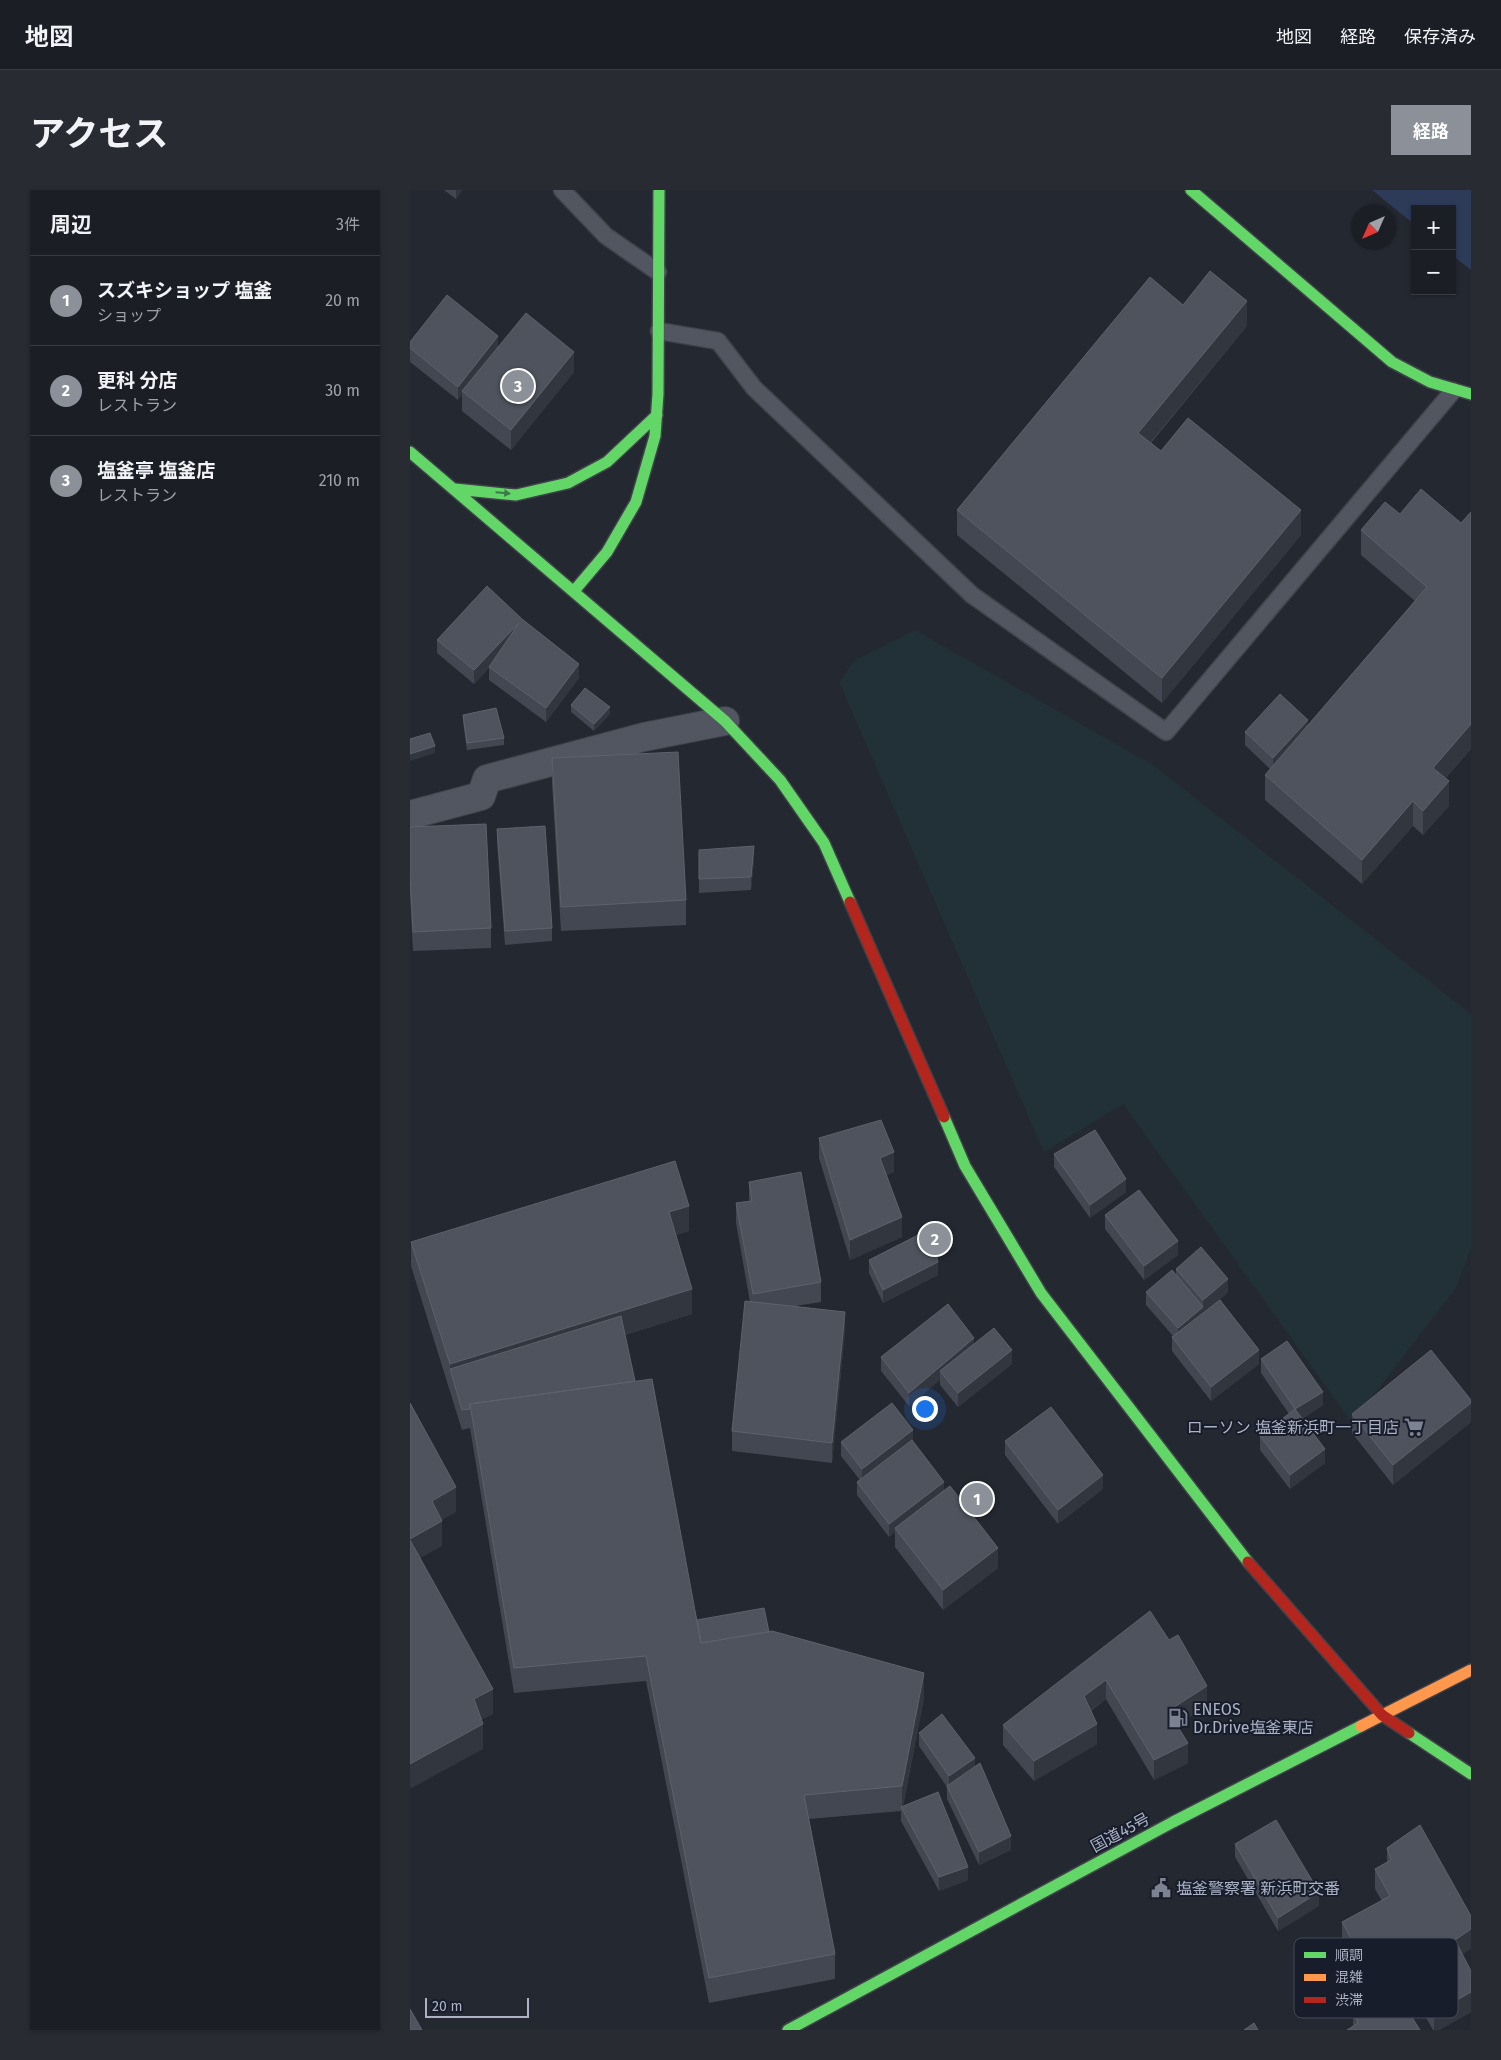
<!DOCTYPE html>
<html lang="ja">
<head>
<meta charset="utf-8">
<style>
	:root { --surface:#1b1e25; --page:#282b32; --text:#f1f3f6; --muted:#a0a2a7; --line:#393c42; --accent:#8c9099 }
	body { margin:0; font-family:"Fira Sans","Noto Sans JP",sans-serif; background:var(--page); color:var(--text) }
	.controls { position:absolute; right:15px; top:15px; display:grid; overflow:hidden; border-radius:0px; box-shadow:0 1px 4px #0004 }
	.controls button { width:45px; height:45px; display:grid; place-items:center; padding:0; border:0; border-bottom:1px solid var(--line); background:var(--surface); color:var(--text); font:25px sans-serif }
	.compass { position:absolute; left:941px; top:15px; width:45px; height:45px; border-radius:50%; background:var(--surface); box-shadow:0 1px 4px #0004; rotate:225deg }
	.scale { position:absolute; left:15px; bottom:12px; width:104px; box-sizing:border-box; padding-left:5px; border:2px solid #abb2c4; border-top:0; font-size:14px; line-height:18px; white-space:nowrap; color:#abb2c4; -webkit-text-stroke:4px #171d2b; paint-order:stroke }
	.you { position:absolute; left:514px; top:1218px; width:18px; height:18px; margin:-12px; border:4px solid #fff; border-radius:50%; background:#1a73e8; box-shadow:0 0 0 8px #1a73e833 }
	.badge { display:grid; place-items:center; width:32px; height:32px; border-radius:50%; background:var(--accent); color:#fff; font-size:16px; font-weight:700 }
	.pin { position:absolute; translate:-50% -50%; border:2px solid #fff; box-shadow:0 1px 5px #0006 }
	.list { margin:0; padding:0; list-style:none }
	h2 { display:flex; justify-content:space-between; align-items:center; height:65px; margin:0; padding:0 20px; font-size:21px }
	h2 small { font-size:16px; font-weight:400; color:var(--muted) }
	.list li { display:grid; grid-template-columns:32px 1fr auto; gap:15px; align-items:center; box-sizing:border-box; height:90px; padding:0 20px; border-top:1px solid var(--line) }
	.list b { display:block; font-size:19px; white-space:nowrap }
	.list p { margin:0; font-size:16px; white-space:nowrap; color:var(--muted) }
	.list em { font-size:16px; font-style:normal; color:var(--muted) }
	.map { position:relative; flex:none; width:1061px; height:1840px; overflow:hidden; border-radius:0px }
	header { display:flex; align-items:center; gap:30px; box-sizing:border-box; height:70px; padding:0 25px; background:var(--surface); border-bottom:1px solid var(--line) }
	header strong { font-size:24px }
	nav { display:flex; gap:28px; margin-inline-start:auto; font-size:18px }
	.intro { display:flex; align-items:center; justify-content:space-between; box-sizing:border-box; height:120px; padding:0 30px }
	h1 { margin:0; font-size:35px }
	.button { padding:12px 22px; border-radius:0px; background:var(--accent); color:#fff; font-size:18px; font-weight:700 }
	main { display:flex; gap:30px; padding:0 30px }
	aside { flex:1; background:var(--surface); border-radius:0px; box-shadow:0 1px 4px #0004 }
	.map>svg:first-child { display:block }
	.green { fill:#213137 }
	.water { fill:#2d3b59 }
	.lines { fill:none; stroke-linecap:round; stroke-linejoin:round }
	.lane-casing { stroke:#40424a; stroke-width:19 }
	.street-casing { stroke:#40424a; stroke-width:30 }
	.fast-casing { stroke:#40424a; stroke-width:14 }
	.slow-casing { stroke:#40424a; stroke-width:14 }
	.jam-casing { stroke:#40424a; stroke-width:14 }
	.lane { stroke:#525660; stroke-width:16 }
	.street { stroke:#525660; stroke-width:28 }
	.fast { stroke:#63d668; stroke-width:11 }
	.slow { stroke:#ff974d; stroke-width:11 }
	.jam { stroke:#b3261e; stroke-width:11 }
	.wall { fill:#434751 }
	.shaded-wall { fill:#32363f }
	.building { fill:#4e535d; stroke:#5d626d }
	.oneway { fill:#3d7a4a }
	.labels { text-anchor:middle; stroke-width:4; stroke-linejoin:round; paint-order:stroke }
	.poi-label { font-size:16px; fill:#abb2c4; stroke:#171d2b; text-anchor:start }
	.street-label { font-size:16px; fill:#abb2c4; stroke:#171d2b }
	.key { fill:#171d2b; stroke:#434a59; stroke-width:1 }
	.key-label { font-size:14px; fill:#abb2c4 }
</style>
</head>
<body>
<header>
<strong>地図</strong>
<nav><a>地図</a><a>経路</a><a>保存済み</a></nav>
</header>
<div class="intro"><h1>アクセス</h1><a class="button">経路</a></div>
<main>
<aside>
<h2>周辺<small>3件</small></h2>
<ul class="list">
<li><span class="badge">1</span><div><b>スズキショップ 塩釜</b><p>ショップ</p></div><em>20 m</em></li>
<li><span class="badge">2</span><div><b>更科 分店</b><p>レストラン</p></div><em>30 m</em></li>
<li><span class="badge">3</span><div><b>塩釜亭 塩釜店</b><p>レストラン</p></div><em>210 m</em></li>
</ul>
</aside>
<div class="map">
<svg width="1061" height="1840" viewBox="0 0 1061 1840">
	<rect width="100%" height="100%" fill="#242831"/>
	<!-- green -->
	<path class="green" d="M 505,440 L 743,575 L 1061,824 L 1061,1059 L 1046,1098 L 942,1233 L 713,914 L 634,962 L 429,492 L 444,471 Z"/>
	<!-- water -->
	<path class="water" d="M 962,0 L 1061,0 L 1061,80 L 1042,65 L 1042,19 L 1005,19 L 1005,35 Z"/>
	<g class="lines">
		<defs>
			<path id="lane" d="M 152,0 L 196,46 L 248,82
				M 249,141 L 308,151 L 344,198 L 562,405 L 756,542 L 1043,201"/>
			<path id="street" d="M 0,625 L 71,606 L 77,589 L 234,547 L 315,531"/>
			<path id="fast" d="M 781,0 L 982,172 L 1020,192 L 1061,204
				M 0,262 L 315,531 L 370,590 L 414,653 L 440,712
				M 45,299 L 106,305 L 158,293 L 197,272 L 247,225
				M 164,401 L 197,362 L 226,312 L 245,246 L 248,204 L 249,0
				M 534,927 L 555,976 L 631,1103 L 838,1372
				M 999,1543 L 1061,1584
				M 378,1840 L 763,1632 L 951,1536"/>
			<path id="slow" d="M 951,1536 L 1061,1480"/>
			<path id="jam" d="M 440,712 L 534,927
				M 838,1372 L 972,1525 L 999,1543"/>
		</defs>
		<!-- lane casing -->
		<use href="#lane" class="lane-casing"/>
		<!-- street casing -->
		<use href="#street" class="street-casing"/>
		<!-- fast casing -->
		<use href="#fast" class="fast-casing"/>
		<!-- slow casing -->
		<use href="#slow" class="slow-casing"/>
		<!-- jam casing -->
		<use href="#jam" class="jam-casing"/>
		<!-- lane -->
		<use href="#lane" class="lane"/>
		<!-- street -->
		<use href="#street" class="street"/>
		<!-- fast -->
		<use href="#fast" class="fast"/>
		<!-- slow -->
		<use href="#slow" class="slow"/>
		<!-- jam -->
		<use href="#jam" class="jam"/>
	</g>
	<!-- wall -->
	<path class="wall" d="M 34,0 L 52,0 L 46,9 Z
		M 773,115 L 837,136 L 741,253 L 751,261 L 891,345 L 752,513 L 547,345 L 547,320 Z
		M 0,152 L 88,157 L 164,182 L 101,260 L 52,221 L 52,204 L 48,210 L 0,172 Z
		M 1061,322 L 1061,559 L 1035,589 L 1039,616 L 1013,645 L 1003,636 L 952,694 L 855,610 L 855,585 L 860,579 L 835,555 L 835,542 L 898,535 L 1005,411 L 951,365 L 951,340 L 990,324 L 1051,333 Z
		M 112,429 L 169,488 L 136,532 L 79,490 L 79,478 L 64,494 L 27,463 L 27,450 Z
		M 161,515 L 200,524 L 184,541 L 161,522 Z
		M 53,525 L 94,548 L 94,555 L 57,560 L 53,532 Z
		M 142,568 L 276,710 L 276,735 L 151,741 L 142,593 Z
		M 0,637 L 81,738 L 81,758 L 3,761 L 0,705 Z
		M 87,639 L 142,738 L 142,751 L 95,755 L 87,653 Z
		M 289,660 L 344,669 L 341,700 L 289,703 Z
		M 409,948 L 484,982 L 476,985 L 492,1047 L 440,1070 L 409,968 Z
		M 644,964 L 716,1002 L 680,1028 L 644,977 Z
		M 339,992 L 411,1092 L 411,1112 L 386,1116 L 435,1141 L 422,1273 L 322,1261 L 322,1241 L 340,1112 L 326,1033 L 326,1013 L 339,1011 Z
		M 695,1025 L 768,1065 L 734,1090 L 695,1039 Z
		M 279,1041 L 266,1045 L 282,1124 L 215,1145 L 225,1191 L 287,1430 L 359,1442 L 514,1508 L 493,1616 L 558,1690 L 529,1701 L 491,1631 L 491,1621 L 399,1629 L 425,1764 L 425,1789 L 299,1813 L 236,1491 L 104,1503 L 60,1238 L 52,1240 L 1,1076 L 1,1052 Z
		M 459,1070 L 528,1085 L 473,1113 L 459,1083 Z
		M 766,1079 L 818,1102 L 802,1117 L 849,1174 L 801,1211 L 762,1161 L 762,1147 L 763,1146 L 736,1115 L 736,1102 L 766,1085 Z
		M 564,1154 L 602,1174 L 548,1217 L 530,1195 L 530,1190 L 499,1216 L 471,1181 L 471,1167 Z
		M 851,1169 L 913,1215 L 892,1229 L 915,1273 L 880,1299 L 850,1260 L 850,1246 L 879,1224 L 851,1183 Z
		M 1061,1210 L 1061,1232 L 983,1295 L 942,1243 L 942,1224 Z
		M 503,1251 L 534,1300 L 588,1378 L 533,1420 L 485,1357 L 485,1342 L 479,1347 L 447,1305 L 447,1292 L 450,1290 L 431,1266 L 431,1252 Z
		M 595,1251 L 693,1299 L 648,1334 L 595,1265 Z
		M 759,1450 L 797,1516 L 767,1535 L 778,1573 L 744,1590 L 696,1509 L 681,1521 L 687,1554 L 624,1591 L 593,1555 L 593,1535 Z
		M 509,1543 L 565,1576 L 601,1660 L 569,1675 L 537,1609 L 537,1597 L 509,1556 Z
		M 825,1654 L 909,1716 L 868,1741 L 825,1667 Z
		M 977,1658 L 1052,1764 L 1061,1822 L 1029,1840 L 1023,1840 L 994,1788 L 961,1804 L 932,1752 L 932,1732 L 972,1711 L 965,1699 L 965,1679 L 977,1672 Z
		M 943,1820 L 1010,1840 L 943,1836 Z"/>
	<!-- shaded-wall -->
	<path class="shaded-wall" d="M 46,0 L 52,0 L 46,9 Z
		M 837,111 L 837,136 L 728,267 L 728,243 Z
		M 88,146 L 88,160 L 52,201 L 52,204 L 48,210 L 48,197 Z
		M 164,162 L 164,182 L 101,260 L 101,240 Z
		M 891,320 L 891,345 L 752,513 L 752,488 Z
		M 109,433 L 109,446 L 64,494 L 64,480 Z
		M 169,474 L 169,488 L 136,532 L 136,518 Z
		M 200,517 L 200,524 L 184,541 L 184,534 Z
		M 898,530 L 898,543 L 863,582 L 863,568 Z
		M 1061,534 L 1061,559 L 1023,603 L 1023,578 Z
		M 25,556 L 25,563 L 0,571 L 0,564 Z
		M 1039,591 L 1039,616 L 1013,645 L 1013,621 Z
		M 1003,611 L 1003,636 L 952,694 L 952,670 Z
		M 344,656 L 344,669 L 341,700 L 341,687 Z
		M 484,962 L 484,982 L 470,988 L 470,968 Z
		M 716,989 L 716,1002 L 680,1028 L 680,1015 Z
		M 279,1016 L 279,1041 L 259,1047 L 259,1022 Z
		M 492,1027 L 492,1047 L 440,1070 L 440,1050 Z
		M 768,1051 L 768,1065 L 734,1090 L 734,1076 Z
		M 528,1072 L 528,1085 L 473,1113 L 473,1100 Z
		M 818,1089 L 818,1102 L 793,1124 L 768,1152 L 768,1138 L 793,1117 L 793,1110 Z
		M 282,1099 L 282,1124 L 45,1197 L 40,1179 L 40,1174 Z
		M 435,1122 L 435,1141 L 422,1273 L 422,1253 Z
		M 564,1148 L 564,1162 L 530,1181 L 530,1190 L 499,1216 L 499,1203 Z
		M 602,1160 L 602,1174 L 548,1217 L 548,1203 Z
		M 849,1160 L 849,1174 L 801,1211 L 801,1197 Z
		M 913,1202 L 913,1215 L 885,1233 L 885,1219 Z
		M 1061,1213 L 1061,1232 L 983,1295 L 983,1275 Z
		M 503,1240 L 503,1253 L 452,1293 L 452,1279 Z
		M 915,1259 L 915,1273 L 880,1299 L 880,1285 Z
		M 693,1285 L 693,1299 L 648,1334 L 648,1320 Z
		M 534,1292 L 534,1305 L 485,1338 L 485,1342 L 479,1347 L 479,1334 Z
		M 46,1297 L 46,1322 L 22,1336 L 22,1311 Z
		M 32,1331 L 32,1356 L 0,1374 L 0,1349 Z
		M 588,1358 L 588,1378 L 533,1420 L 533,1400 Z
		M 514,1483 L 514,1508 L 492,1619 L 492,1596 Z
		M 696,1490 L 696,1509 L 674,1525 L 674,1506 Z
		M 797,1496 L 797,1516 L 758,1540 L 758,1521 Z
		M 83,1499 L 83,1524 L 64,1534 L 64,1509 Z
		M 73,1534 L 73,1559 L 0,1599 L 0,1574 Z
		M 687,1534 L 687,1554 L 624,1591 L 624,1571 Z
		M 778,1553 L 778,1573 L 744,1590 L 744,1570 Z
		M 565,1568 L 565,1582 L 539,1600 L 539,1586 Z
		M 601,1646 L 601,1660 L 569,1675 L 569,1662 Z
		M 558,1677 L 558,1690 L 529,1701 L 529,1687 Z
		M 909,1702 L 909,1716 L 868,1741 L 868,1728 Z
		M 1061,1739 L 1061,1759 L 1045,1769 L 1045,1750 Z
		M 994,1768 L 994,1788 L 961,1804 L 961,1784 Z
		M 1061,1802 L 1061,1822 L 1029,1840 L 1024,1840 L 1024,1823 Z"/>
	<!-- building -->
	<path class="building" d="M 800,81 L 837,111 L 728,243 L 751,261 L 778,228 L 891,320 L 752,488 L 547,320 L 740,87 L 773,115 Z
		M 37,105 L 88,146 L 48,197 L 0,158 L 0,152 Z
		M 116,123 L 164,162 L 101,240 L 52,201 Z
		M 1011,299 L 1051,333 L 1061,322 L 1061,534 L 1023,578 L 1039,591 L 1013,621 L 1003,611 L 952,670 L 855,585 L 1017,397 L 951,340 L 975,312 L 990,324 Z
		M 77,396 L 112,429 L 169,474 L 136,518 L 79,477 L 109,433 L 64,480 L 27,450 Z
		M 175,498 L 200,517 L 184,534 L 161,515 Z
		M 870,504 L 898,530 L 863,568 L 835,542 Z
		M 86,518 L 94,548 L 57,553 L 53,525 Z
		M 20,543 L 25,556 L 0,564 L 0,549 Z
		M 268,562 L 276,710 L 151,717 L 142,568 Z
		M 76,634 L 81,738 L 3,742 L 0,685 L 0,637 Z
		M 135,636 L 142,738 L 95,741 L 87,639 Z
		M 344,656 L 341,687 L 289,689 L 289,660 Z
		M 471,930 L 484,962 L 470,968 L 492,1027 L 440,1050 L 409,948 Z
		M 685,940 L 716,989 L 680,1015 L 644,964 Z
		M 265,971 L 279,1016 L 259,1022 L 282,1099 L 40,1174 L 1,1052 Z
		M 391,982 L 411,1092 L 343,1104 L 326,1013 L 342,1011 L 339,992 Z
		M 729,1000 L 768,1051 L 734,1076 L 695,1025 Z
		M 520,1039 L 528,1072 L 473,1100 L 459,1070 Z
		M 791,1057 L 818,1089 L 793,1110 L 766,1079 Z
		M 762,1080 L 793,1117 L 768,1138 L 736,1102 Z
		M 810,1110 L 849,1160 L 801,1197 L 762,1147 Z
		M 335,1111 L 435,1122 L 422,1253 L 322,1241 Z
		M 538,1114 L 564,1148 L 499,1203 L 471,1167 Z
		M 211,1126 L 225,1191 L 60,1214 L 60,1219 L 52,1220 L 40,1179 Z
		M 584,1138 L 602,1160 L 548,1203 L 530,1181 Z
		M 877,1151 L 913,1202 L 885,1219 L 915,1259 L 880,1285 L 850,1246 L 885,1219 L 851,1169 Z
		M 1021,1160 L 1061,1210 L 1061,1213 L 983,1275 L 942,1224 Z
		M 242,1189 L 291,1453 L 362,1441 L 514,1483 L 492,1596 L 394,1605 L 425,1764 L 299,1788 L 236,1466 L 104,1478 L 60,1214 Z
		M 0,1213 L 46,1297 L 22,1311 L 32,1331 L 0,1349 Z
		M 482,1213 L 503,1240 L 452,1279 L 431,1252 Z
		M 641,1217 L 693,1285 L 648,1320 L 595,1251 Z
		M 502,1250 L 534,1292 L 479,1334 L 447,1292 Z
		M 540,1296 L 588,1358 L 533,1400 L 485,1338 Z
		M 0,1350 L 83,1499 L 64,1509 L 73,1534 L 0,1574 Z
		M 354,1418 L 359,1442 L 291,1453 L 287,1430 Z
		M 740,1421 L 759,1450 L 768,1445 L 797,1496 L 758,1521 L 778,1553 L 744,1570 L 696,1490 L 674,1506 L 687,1534 L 624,1571 L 593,1535 Z
		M 532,1524 L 565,1568 L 539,1586 L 509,1543 Z
		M 570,1573 L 601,1646 L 569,1662 L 537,1596 Z
		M 528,1602 L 558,1677 L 529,1687 L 491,1617 Z
		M 866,1630 L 909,1702 L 868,1728 L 825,1654 Z
		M 1010,1635 L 1061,1726 L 1061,1739 L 1045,1750 L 1061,1781 L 1061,1802 L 1024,1823 L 994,1768 L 961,1784 L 932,1732 L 980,1706 L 965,1679 L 981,1670 L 977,1658 Z
		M 983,1797 L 1010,1840 L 937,1840 L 948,1833 L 943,1820 Z
		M 0,1819 L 12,1840 L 0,1840 Z
		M 844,1833 L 848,1840 L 834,1840 Z"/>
	<!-- one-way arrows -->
	<defs><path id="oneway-solid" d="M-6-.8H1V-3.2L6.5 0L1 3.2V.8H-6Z" transform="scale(1.25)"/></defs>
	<use class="oneway" href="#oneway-solid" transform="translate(93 303) rotate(5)"/>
	<!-- icons -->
	<defs>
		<symbol id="supermarket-bare" viewBox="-9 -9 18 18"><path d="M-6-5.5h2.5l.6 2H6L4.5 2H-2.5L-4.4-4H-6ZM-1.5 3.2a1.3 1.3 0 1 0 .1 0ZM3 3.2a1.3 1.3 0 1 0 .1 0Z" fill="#7c8291" stroke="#171d2b" stroke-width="2.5" paint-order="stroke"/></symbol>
		<symbol id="fuel-bare" viewBox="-9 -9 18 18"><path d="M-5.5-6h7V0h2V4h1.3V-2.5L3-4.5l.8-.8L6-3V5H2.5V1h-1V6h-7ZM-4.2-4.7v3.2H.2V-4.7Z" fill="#7c8291" stroke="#171d2b" stroke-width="2.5" paint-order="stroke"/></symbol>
		<symbol id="civic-bare" viewBox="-9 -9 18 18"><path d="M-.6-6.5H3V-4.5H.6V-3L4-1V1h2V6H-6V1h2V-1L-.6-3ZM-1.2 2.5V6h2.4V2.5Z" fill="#7c8291" stroke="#171d2b" stroke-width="2.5" paint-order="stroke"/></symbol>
	</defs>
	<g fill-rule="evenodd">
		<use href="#supermarket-bare" x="990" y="1223" width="28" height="28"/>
		<use href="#fuel-bare" x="754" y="1514" width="28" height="28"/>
		<use href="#civic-bare" x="737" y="1684" width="28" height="28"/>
	</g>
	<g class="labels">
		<!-- poi labels -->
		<g class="poi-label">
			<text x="989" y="1243" text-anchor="end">ローソン 塩釜新浜町一丁目店</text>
			<text x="783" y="1525">ENEOS<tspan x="783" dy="18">Dr.Drive塩釜東店</tspan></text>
			<text x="766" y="1704">塩釜警察署 新浜町交番</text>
		</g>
		<!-- street labels -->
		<g class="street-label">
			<text transform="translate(710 1642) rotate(-28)" y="6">国道45号</text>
		</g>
	</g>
	<!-- legend -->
	<rect x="884" y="1748" width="164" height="80" rx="8" class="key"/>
	<rect x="894" y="1762" width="22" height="6" fill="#63d668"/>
	<rect x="894" y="1784" width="22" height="7" fill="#ff974d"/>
	<rect x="894" y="1807" width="22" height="6" fill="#b3261e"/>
	<g class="key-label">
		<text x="925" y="1770">順調</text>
		<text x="925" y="1792">混雑</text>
		<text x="925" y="1815">渋滞</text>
	</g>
</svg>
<div class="controls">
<button>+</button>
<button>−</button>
</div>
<svg class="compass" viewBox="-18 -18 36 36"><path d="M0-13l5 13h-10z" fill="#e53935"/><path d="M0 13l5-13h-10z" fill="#a0a2a7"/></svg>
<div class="scale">20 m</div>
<div class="you"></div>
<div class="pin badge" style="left:567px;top:1309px">1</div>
<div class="pin badge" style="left:525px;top:1049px">2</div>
<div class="pin badge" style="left:108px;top:196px">3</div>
</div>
</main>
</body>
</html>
